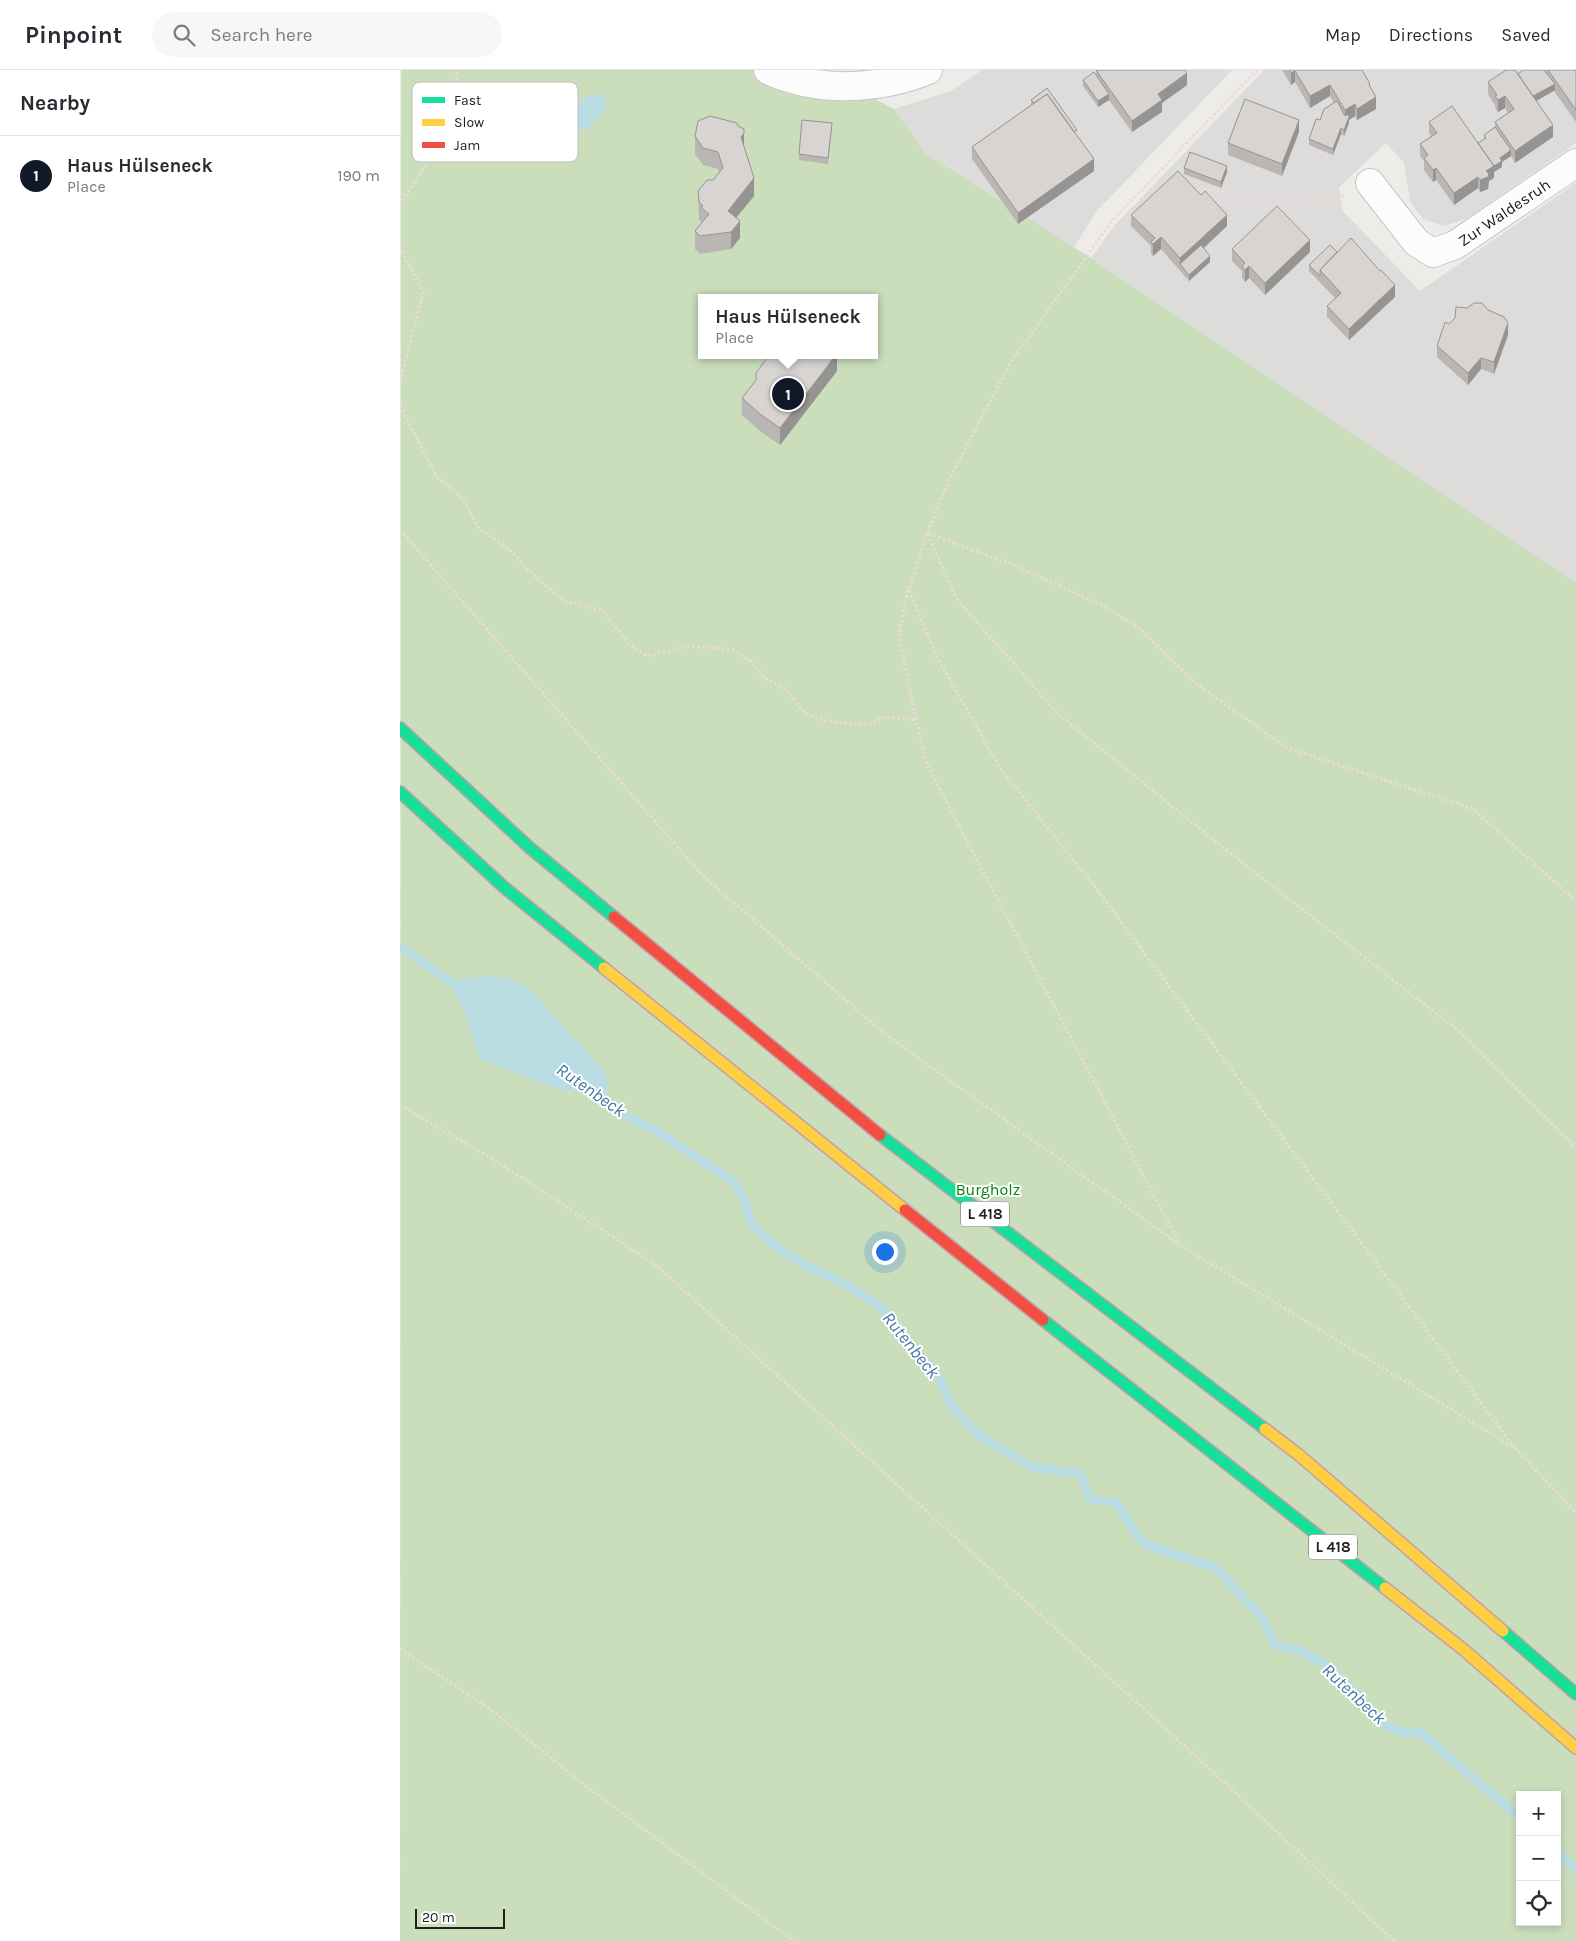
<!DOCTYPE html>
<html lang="en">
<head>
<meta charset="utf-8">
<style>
	:root { --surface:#fff; --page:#f7f7f7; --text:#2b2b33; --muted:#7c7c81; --line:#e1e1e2; --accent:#111827 }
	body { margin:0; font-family:Karla,sans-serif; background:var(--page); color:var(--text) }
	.controls { position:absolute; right:15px; bottom:15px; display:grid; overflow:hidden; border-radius:0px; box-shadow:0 2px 8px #0003 }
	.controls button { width:45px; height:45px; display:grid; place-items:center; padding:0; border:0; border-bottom:1px solid var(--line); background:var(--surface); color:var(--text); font:25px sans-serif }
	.scale { position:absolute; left:15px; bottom:12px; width:90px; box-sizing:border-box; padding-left:5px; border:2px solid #202020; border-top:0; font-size:14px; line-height:18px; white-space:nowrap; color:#202020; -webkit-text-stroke:4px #fff; paint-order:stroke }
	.you { position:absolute; left:484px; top:1181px; width:18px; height:18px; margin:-12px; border:4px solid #fff; border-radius:50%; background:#1a73e8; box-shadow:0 0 0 8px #1a73e833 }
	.badge { display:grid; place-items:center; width:32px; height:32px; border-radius:50%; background:var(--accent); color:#fff; font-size:16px; font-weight:700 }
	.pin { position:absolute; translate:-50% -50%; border:2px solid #fff; box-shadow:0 1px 5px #0006 }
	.popup { position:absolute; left:298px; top:224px; width:180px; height:65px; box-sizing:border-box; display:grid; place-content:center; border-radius:0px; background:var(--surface); filter:drop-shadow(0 1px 4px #0005); font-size:16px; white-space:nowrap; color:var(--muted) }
	.popup b { font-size:19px; color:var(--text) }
	.popup::after { content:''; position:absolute; left:50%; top:100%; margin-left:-10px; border:10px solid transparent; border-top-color:var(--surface) }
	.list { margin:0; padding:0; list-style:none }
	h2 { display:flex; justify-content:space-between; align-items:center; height:65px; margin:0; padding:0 20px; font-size:21px }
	h2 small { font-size:16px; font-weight:400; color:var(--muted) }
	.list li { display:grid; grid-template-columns:32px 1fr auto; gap:15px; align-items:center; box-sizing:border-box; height:80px; padding:0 20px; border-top:1px solid var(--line) }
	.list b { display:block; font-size:19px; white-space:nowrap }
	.list p { margin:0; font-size:16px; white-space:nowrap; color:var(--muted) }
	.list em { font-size:16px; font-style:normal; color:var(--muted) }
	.icon { flex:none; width:28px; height:28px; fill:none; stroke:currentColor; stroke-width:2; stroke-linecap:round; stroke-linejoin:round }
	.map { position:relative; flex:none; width:1176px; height:1871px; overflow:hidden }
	header { display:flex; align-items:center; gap:30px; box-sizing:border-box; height:70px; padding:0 25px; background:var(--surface); border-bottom:1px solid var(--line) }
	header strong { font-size:24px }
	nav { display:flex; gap:28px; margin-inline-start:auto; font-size:18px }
	.search { width:350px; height:45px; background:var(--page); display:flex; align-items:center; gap:12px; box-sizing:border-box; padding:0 18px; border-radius:28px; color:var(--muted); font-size:19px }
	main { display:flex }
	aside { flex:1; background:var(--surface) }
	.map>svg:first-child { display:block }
	.residential { fill:#dddcda }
	.forest { fill:#cadebc; fill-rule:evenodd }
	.water { fill:#badde3 }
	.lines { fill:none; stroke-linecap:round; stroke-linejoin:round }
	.stream { stroke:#badde3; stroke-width:9 }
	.street-casing { stroke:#c7c6c5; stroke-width:30 }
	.fast-casing { stroke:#c59eac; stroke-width:14 }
	.slow-casing { stroke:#c59eac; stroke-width:14 }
	.jam-casing { stroke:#c59eac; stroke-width:14 }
	.path { stroke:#ecdad9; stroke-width:3; stroke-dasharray:2.5 2.5; stroke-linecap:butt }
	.street { stroke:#fcfcfc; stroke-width:28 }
	.fast { stroke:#16e098; stroke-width:11 }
	.slow { stroke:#ffcf43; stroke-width:11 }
	.jam { stroke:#f24e42; stroke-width:11 }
	.wall { fill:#b9b6b4 }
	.shaded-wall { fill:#969492 }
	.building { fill:#d7d4d1; stroke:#969492 }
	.labels { text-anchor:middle; stroke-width:4; stroke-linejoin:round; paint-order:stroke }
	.shield { fill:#fff; stroke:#636363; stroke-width:1 }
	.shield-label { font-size:15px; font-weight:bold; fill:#202020 }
	.street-label { font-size:16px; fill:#202020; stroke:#fff }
	.park-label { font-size:16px; fill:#058608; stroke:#fff }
	.water-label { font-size:18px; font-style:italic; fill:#4179a6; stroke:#fff }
	.key { fill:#fff; stroke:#bcbcbc; stroke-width:1 }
	.key-label { font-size:14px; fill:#202020 }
</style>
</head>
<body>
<header>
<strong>Pinpoint</strong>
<div class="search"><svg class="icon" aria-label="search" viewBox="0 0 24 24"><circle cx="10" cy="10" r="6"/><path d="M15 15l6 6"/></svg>Search here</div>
<nav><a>Map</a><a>Directions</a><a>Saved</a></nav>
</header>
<main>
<aside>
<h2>Nearby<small></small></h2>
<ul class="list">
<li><span class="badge">1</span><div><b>Haus Hülseneck</b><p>Place</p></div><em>190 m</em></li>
</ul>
</aside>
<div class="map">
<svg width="1176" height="1871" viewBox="0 0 1176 1871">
	<rect width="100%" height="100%" fill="#eeece9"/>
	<!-- residential -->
	<path class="residential" d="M 582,0 L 832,0 L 697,141 L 674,177 L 525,83 L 494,39 L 551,21 Z
		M 864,0 L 1176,0 L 1176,73 L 1066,149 L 1043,156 L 1023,149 L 1010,132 L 1004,93 L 986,73 L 939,117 L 943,141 L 1020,221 L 1176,113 L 1176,513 L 691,188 L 714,156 Z"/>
	<!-- forest -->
	<path class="forest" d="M 1,0 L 420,0 L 494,39 L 525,83 L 691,188 L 1176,513 L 1176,1871 L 0,1871 ZM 302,228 L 474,228 L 474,285 L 302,285 ZM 1120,1725 L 1157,1725 L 1157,1852 L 1120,1852 Z"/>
	<!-- water -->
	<path class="water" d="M 192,24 L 201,25 L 207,36 C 199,49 182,71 169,54 C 169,43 183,28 192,24 Z
		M 84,906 L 106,908 L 127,916 L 205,1002 L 208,1017 L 205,1023 L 194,1026 L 183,1022 L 157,1019 L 80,989 L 64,941 L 49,911 Z"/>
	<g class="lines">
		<!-- stream -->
		<path class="stream" d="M 0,877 L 49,911 L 59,916
			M 194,1019 L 203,1025 L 215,1040 L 255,1060 L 334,1112 L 344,1129 L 352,1155 L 376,1177 L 405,1195 L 447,1215 L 485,1240 L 517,1283 L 539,1306 L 551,1335 L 577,1364 L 631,1397 L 681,1404 L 690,1429 L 716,1432 L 738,1467 L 747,1475 L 797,1492 L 814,1496 L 862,1547 L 875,1575 L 899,1580 L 930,1597 L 987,1656 L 1003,1662 L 1020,1662 L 1120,1748
			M 1157,1782 L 1176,1800"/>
		<defs>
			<path id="street" d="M 368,0 C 417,23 479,20 528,0
				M 970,113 L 1016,172 L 1033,183 L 1055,175 L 1176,93"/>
			<path id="fast" d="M 0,658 L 130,778 L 214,847
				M 0,722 L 105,818 L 204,898
				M 480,1065 L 865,1359
				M 643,1250 L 985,1518
				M 1103,1561 L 1176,1624"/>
			<path id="slow" d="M 204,898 L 505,1140
				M 865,1359 L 899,1385 L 1103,1561
				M 985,1518 L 1064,1580 L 1176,1678"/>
			<path id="jam" d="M 214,847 L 480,1065
				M 505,1140 L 643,1250"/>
		</defs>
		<!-- street casing -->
		<use href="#street" class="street-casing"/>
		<!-- fast casing -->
		<use href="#fast" class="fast-casing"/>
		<!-- slow casing -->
		<use href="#slow" class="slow-casing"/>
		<!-- jam casing -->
		<use href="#jam" class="jam-casing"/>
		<!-- path -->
		<path class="path" d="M 857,0 L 711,152 L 611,292 L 551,406 L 527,463 L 556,528 L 658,644 L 825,779 L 1060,962 L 1176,1078
			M 797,118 L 841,125 L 946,126
			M 0,135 L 48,61 L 58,0
			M 0,177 L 23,222 L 0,312
			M 0,336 L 37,407 L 63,429 L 78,457 L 109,479 L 130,502 L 164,531 L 203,541 L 227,572 L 247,586 L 290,576 L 334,580 L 352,592 L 364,608 L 386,619 L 404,643 L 424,651 L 468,655 L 484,647 L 516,650
			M 0,460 L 302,805 L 486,965 L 780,1175 L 1115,1378 L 1176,1443
			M 508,520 L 499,565 L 516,650 L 527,695 L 779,1173
			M 0,1035 L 99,1093 L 257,1196 L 801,1691 L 994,1871
			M 1115,1378 L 694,816 L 600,698 L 537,587 L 509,520 L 527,463 L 611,494 L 702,535 L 739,558 L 793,611 L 885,677 L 1073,739 L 1176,831
			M 0,1579 L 85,1635 L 186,1716 L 394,1871"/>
		<!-- street -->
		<use href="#street" class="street"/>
		<!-- fast -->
		<use href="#fast" class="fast"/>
		<!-- slow -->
		<use href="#slow" class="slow"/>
		<!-- jam -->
		<use href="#jam" class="jam"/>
	</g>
	<!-- wall -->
	<path class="wall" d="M 696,0 L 787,15 L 762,33 L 762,42 L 732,62 L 709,30 L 698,37 L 683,16 L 683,10 L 696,5 Z
		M 882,0 L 962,0 L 970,18 L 976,39 L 957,50 L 955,46 L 949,50 L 949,53 L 944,66 L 941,64 L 933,85 L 909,75 L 909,69 L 920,50 L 934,33 L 930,26 L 910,38 L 895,12 L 891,15 Z
		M 1123,0 L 1176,0 L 1176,52 L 1154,21 L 1136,31 L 1153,67 L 1115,93 L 1111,86 L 1102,92 L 1102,97 L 1094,102 L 1094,108 L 1089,111 L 1088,119 L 1080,122 L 1078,118 L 1054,135 L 1036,110 L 1033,112 L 1024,100 L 1024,91 L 1020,86 L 1020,74 L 1031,66 L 1029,63 L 1029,52 L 1078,73 L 1084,69 L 1084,65 L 1095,57 L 1095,52 L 1108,43 L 1105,38 L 1098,42 L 1095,38 L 1095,35 L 1088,24 L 1088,12 L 1118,4 Z
		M 631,30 L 677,66 L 694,101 L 618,154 L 572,89 L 572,77 L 631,35 Z
		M 432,59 L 428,94 L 399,90 L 399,84 Z
		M 899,62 L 882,106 L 828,85 L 828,73 Z
		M 295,66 L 344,78 L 354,126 L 336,147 L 340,168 L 331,179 L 300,184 L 295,179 L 295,161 L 301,154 L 301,152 L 299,150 L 298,121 L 313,110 L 319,103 L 318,99 L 303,95 L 295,84 Z
		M 784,98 L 827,102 L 821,118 L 784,104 Z
		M 731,145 L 827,156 L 804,178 L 810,192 L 789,211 L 761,179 L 753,186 L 751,184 L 751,176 L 731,156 Z
		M 832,179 L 910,182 L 865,225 L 849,208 L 845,212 L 842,208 L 842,201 L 832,191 Z
		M 937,182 L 995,227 L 949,270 L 927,247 L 927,236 L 935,228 L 909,201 L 909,195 Z
		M 1049,254 L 1108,265 L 1094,304 L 1081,299 L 1068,315 L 1037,287 L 1037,276 Z
		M 437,285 L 437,301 L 380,375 L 360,361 L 342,345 L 342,328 L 356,311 L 356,303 Z"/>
	<!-- shaded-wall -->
	<path class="shaded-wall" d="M 895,1 L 895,12 L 891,15 L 891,3 Z
		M 787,3 L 787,15 L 762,33 L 762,42 L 732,62 L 732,51 L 758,24 Z
		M 1155,14 L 1155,20 L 1131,34 L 1131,28 Z
		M 930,15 L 930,26 L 910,38 L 910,26 Z
		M 709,24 L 709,30 L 698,37 L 698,31 Z
		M 1105,26 L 1105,38 L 1098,42 L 1098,30 Z
		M 976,27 L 976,39 L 957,50 L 957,39 Z
		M 955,34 L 955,46 L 949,50 L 949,53 L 944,66 L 945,40 Z
		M 899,50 L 899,62 L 882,106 L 882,94 Z
		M 1153,55 L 1153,67 L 1115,93 L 1115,81 Z
		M 941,58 L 941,64 L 933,85 L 933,79 Z
		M 344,63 L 344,80 L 341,67 Z
		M 1111,80 L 1111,86 L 1102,92 L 1102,97 L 1094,102 L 1094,108 L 1089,111 L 1088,119 L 1080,122 L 1080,110 L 1086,101 L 1100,88 Z
		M 694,89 L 694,101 L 618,154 L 618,143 Z
		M 827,96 L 827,102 L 821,118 L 821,112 Z
		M 1036,98 L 1036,110 L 1033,112 L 1033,100 Z
		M 1078,107 L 1078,118 L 1054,135 L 1054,123 Z
		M 354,108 L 354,126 L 328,158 L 328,141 Z
		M 827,145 L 827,156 L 783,197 L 780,194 L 780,188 Z
		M 340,151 L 340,168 L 331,179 L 331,162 Z
		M 761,167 L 761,179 L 753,186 L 753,174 Z
		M 910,170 L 910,182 L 865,225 L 865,213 Z
		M 810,186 L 810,192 L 789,211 L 789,205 Z
		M 849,196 L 849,208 L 845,212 L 845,200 Z
		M 995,215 L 995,227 L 949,270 L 949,259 Z
		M 1108,253 L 1108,265 L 1094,304 L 1094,292 Z
		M 436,285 L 437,285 L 437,301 L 380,375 L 380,358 Z
		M 1081,288 L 1081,299 L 1068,315 L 1068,303 Z"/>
	<!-- building -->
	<path class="building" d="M 696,0 L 785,0 L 787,3 L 758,24 L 762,30 L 732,51 Z
		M 889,0 L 962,0 L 970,14 L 969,15 L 976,27 L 957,39 L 955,34 L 945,40 L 930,15 L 910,26 L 895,1 L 891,3 Z
		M 1106,0 L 1115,0 L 1153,55 L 1115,81 L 1095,52 L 1114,39 L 1105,26 L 1098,30 L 1095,26 L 1097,25 L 1088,12 Z
		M 1123,0 L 1144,0 L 1155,14 L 1133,26 L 1118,4 Z
		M 1148,0 L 1176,0 L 1176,40 Z
		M 694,2 L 709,24 L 698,31 L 683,10 Z
		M 647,18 L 677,60 L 674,62 L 647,24 L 634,33 L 631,30 Z
		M 647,24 L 694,89 L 618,143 L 572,77 Z
		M 845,29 L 899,50 L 882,94 L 828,73 Z
		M 937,31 L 945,46 L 948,44 L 949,47 L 944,60 L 941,58 L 933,79 L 909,69 L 916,49 L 920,50 L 924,39 Z
		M 1052,36 L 1094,96 L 1086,101 L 1089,104 L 1088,107 L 1080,110 L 1078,107 L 1054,123 L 1036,98 L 1033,100 L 1024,88 L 1028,85 L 1020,74 L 1037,63 L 1029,52 Z
		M 310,46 L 337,53 L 338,56 L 344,59 L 344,63 L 341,67 L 354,108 L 328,141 L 340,151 L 331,162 L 300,166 L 295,161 L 309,144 L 301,138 L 303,136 L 299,132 L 298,121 L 307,110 L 313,110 L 323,98 L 318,82 L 303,78 L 295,66 L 298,51 Z
		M 402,50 L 432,53 L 428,88 L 399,84 Z
		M 1095,57 L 1111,80 L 1100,88 L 1102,91 L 1094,96 L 1078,73 L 1086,68 L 1084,65 Z
		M 790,82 L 827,96 L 821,112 L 784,98 Z
		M 778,101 L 801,125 L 805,121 L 827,145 L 780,188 L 761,167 L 753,174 L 751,172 L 755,168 L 731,145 Z
		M 877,136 L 910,170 L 865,213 L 849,196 L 845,200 L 842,196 L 845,193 L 832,179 Z
		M 951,168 L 980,201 L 981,200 L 995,215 L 949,259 L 927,236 L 941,223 L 920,200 Z
		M 801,175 L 810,186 L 789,205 L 780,194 Z
		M 930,175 L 937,182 L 920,200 L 920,206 L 909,195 Z
		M 1074,233 L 1082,233 L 1088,240 L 1104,247 L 1108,253 L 1094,292 L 1081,288 L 1068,303 L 1037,276 L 1045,252 L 1049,254 L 1055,248 L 1056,237 L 1067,238 Z
		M 369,285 L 436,285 L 380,358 L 360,344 L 342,328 L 356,310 L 356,303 Z"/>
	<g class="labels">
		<!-- shield labels -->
		<g class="shield">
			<rect x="561" y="1131.5" width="48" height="25" rx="4"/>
			<rect x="909" y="1464.5" width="48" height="25" rx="4"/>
		</g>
		<g class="shield-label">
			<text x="585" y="1149">L 418</text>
			<text x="933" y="1482">L 418</text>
		</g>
		<!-- street labels -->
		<g class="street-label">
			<text transform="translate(1104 142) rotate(-34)" y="6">Zur Waldesruh</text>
		</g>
		<!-- park labels -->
		<g class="park-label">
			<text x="588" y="1125">Burgholz</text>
		</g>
		<!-- water labels -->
		<g class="water-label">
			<text transform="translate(191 1020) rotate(35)" y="6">Rutenbeck</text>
			<text transform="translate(511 1275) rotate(51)" y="6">Rutenbeck</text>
			<text transform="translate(954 1624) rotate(43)" y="6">Rutenbeck</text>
		</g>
	</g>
	<!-- legend -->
	<rect x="12" y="12" width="166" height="80" rx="8" class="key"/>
	<rect x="22" y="27" width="23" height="6" fill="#16e098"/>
	<rect x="22" y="49" width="23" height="7" fill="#ffcf43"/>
	<rect x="22" y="72" width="23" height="6" fill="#f24e42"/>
	<g class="key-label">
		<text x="54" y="35">Fast</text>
		<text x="54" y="57">Slow</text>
		<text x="54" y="80">Jam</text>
	</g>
</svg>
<div class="controls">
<button>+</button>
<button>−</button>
<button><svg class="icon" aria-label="locate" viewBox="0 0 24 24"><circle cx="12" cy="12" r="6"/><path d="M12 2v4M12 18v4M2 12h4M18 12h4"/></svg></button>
</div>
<div class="scale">20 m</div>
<div class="you"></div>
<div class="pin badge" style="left:388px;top:324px">1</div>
<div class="popup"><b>Haus Hülseneck</b>Place</div>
</div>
</main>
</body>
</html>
